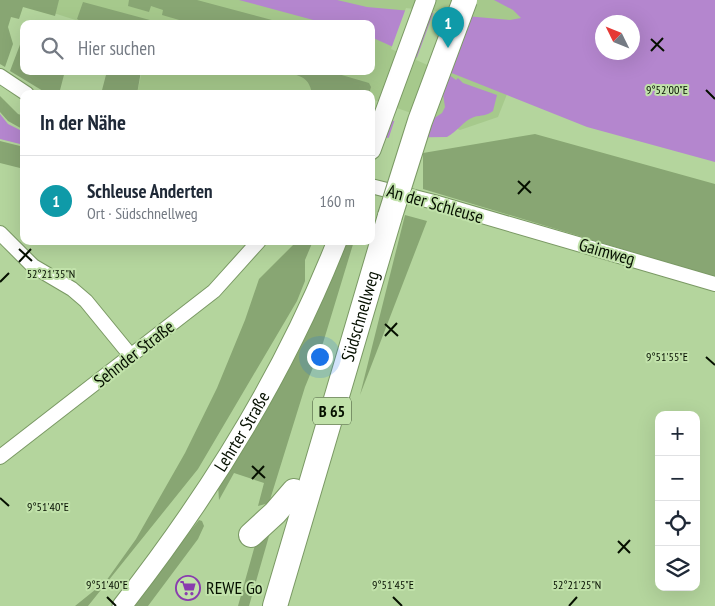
<!DOCTYPE html>
<html lang="de">
<head>
<meta charset="utf-8">
<style>
	:root { --surface:#fff; --page:#f2f2f3; --text:#1f2937; --muted:#747a83; --line:#e0e1e3; --accent:#893dae }
	body { margin:0; font-family:"PT Sans Narrow",sans-serif; background:var(--page); color:var(--text) }
	.controls { position:absolute; right:15px; bottom:15px; display:grid; overflow:hidden; border-radius:10px; box-shadow:0 5px 20px #0002 }
	.controls button { width:45px; height:45px; display:grid; place-items:center; padding:0; border:0; border-bottom:1px solid var(--line); background:var(--surface); color:var(--text); font:25px sans-serif }
	.compass { position:absolute; left:595px; top:15px; width:45px; height:45px; border-radius:50%; background:var(--surface); box-shadow:0 5px 20px #0002; rotate:313deg }
	.you { position:absolute; left:319px; top:356px; width:18px; height:18px; margin:-12px; border:4px solid #fff; border-radius:50%; background:#1a73e8; box-shadow:0 0 0 8px #1a73e833 }
	.badge { display:grid; place-items:center; width:32px; height:32px; border-radius:50%; background:var(--accent); color:#fff; font-size:16px; font-weight:700 }
	.pin { position:absolute; translate:-50% -41px; filter:drop-shadow(0 1px 2px #0008) }
	.pin::after { content:''; position:absolute; top:26px; width:18px; height:15px; background:inherit; clip-path:polygon(0 0,100% 0,50% 100%) }
	.list { margin:0; padding:0; list-style:none }
	h2 { display:flex; justify-content:space-between; align-items:center; height:65px; margin:0; padding:0 20px; font-size:21px }
	h2 small { font-size:16px; font-weight:400; color:var(--muted) }
	.list li { display:grid; grid-template-columns:32px 1fr auto; gap:15px; align-items:center; box-sizing:border-box; height:90px; padding:0 20px; border-top:1px solid var(--line) }
	.list b { display:block; font-size:19px; white-space:nowrap }
	.list p { margin:0; font-size:16px; white-space:nowrap; color:var(--muted) }
	.list em { font-size:16px; font-style:normal; color:var(--muted) }
	.icon { flex:none; width:28px; height:28px; fill:none; stroke:currentColor; stroke-width:2; stroke-linecap:round; stroke-linejoin:round }
	.map { position:relative; flex:none; width:715px; height:606px; overflow:hidden }
	.search { position:absolute; background:var(--surface); box-shadow:0 5px 20px #0002; left:20px; top:20px; width:355px; height:55px; display:flex; align-items:center; gap:12px; box-sizing:border-box; padding:0 18px; border-radius:10px; color:var(--muted); font-size:19px }
	.panel { position:absolute; background:var(--surface); box-shadow:0 5px 20px #0002; left:20px; top:90px; width:355px; height:155px; border-radius:10px }
	.map>svg:first-child { display:block }
	.built { fill:#a6c98c }
	.green { fill:#88a673 }
	.water { fill:#b486ce; fill-rule:evenodd }
	.pier { fill:#b4d59d }
	.lines { fill:none; stroke-linecap:round; stroke-linejoin:round }
	.street-casing { stroke:#7a9964; stroke-width:16 }
	.secondary-casing { stroke:#7a9964; stroke-width:21 }
	.highway-casing { stroke:#7a9964; stroke-width:26 }
	.street { stroke:#fff; stroke-width:14 }
	.secondary { stroke:#fff; stroke-width:19 }
	.highway { stroke:#fff; stroke-width:24 }
	.highway-bridge-casing { stroke:#7a9964; stroke-width:26; stroke-linecap:butt }
	.highway-bridge { stroke:#fff; stroke-width:24 }
	.ticks { fill:none; stroke:#061000; stroke-width:2 }
	.labels { text-anchor:middle; stroke-width:4; stroke-linejoin:round; paint-order:stroke }
	.shield { fill:#c1e2aa; stroke:#3e4f33; stroke-width:1 }
	.shield-label { font-size:16px; font-weight:bold; fill:#061000 }
	.street-label { font-size:18px; fill:#061000; stroke:#c1e2aa }
	.poi-label { font-size:18px; fill:#061000; stroke:#c1e2aa; text-anchor:start }
	.ticks-label { font-size:12px; text-anchor:middle; fill:#061000; stroke:#c1e2aa; stroke-width:4; stroke-linejoin:round; paint-order:stroke }
</style>
</head>
<body>
<div class="map">
<svg width="715" height="606" viewBox="0 0 715 606">
	<rect width="100%" height="100%" fill="#b4d59d"/>
	<!-- built -->
	<path class="built" d="M 13,0 L 544,0 L 498,117 L 460,130 L 371,99 L 371,94 L 137,94 L 142,71 L 371,71 L 371,24 L 88,24 Z"/>
	<!-- green -->
	<path class="green" d="M 0,0 L 59,0 L 55,16 L 23,7 L 19,19 L 11,17 L 8,27 L 13,44 L 5,67 L 0,64 Z
		M 129,0 L 197,0 L 287,24 L 193,24 L 162,15 L 163,10 L 151,6 L 149,12 L 128,6 Z
		M 83,2 L 161,23 L 161,24 L 85,24 L 77,19 Z
		M 21,42 L 24,42 L 24,71 L 65,71 L 59,94 L 48,94 L 10,71 Z
		M 107,71 L 141,71 L 137,94 L 101,94 Z
		M 276,71 L 328,71 L 369,83 L 371,87 L 369,94 L 312,94 C 309,73 294,75 276,71 Z
		M 0,96 L 18,114 L 24,116 L 24,130 L 8,121 L 0,112 Z
		M 535,134 L 715,184 L 715,277 L 423,189 L 423,153 Z
		M 0,141 L 24,147 L 24,169 L 0,163 Z
		M 405,215 L 427,221 L 360,395 Z
		M 297,241 L 313,241 L 305,260 L 305,281 L 297,301 L 198,469 L 88,606 L 75,606 L 106,581 L 136,539 L 185,453 L 217,388 L 245,320 L 259,279 Z
		M 350,241 L 354,241 L 323,343 L 305,387 L 269,503 L 258,506 L 264,483 L 234,473 L 219,500 L 218,485 L 345,242 L 349,244 Z
		M 275,515 L 249,606 L 238,606 L 257,538 Z
		M 199,520 L 202,521 L 204,526 L 198,539 L 148,606 L 130,606 Z"/>
	<!-- water -->
	<path class="water" d="M 239,0 L 337,0 L 367,7 L 510,20 L 521,18 L 513,10 L 494,0 L 715,0 L 715,162 L 587,127 L 449,72 L 371,37 L 371,24 L 328,24 ZM 602,22 L 632,22 L 632,52 L 602,52 Z
		M 448,74 L 456,80 L 458,78 L 463,83 L 497,95 L 493,111 C 487,116 481,115 474,117 C 463,121 457,132 447,137 L 371,138 L 371,122 L 433,119 L 442,113 L 445,107 L 442,88 Z
		M 0,114 L 8,124 L 24,132 L 24,145 L 0,139 Z"/>
	<!-- pier -->
	<path class="pier" d="M 406,8 L 431,11 L 414,59 L 391,49 Z
		M 434,11 L 468,14 L 446,73 L 416,60 Z
		M 432,117 L 424,140 L 388,140 L 395,119 Z"/>
	<g class="lines">
		<defs>
			<path id="street" d="M 0,76 L 27,94
				M 371,186 L 434,202 L 715,284
				M 0,233 L 33,266 L 72,289 L 86,301 L 131,356
				M 0,457 L 214,291 L 259,241"/>
			<g id="secondary">
				<path d="M 371,150 L 426,0"/>
				<path id="s1" d="M 122,606 C 209,495 285,373 337,241"/>
			</g>
			<g id="highway">
				<path d="M 251,535 L 275,513 L 294,491"/>
				<path id="s2" d="M 275,606 L 390,216"/>
			</g>
		</defs>
		<!-- street casing -->
		<use href="#street" class="street-casing"/>
		<!-- secondary casing -->
		<use href="#secondary" class="secondary-casing"/>
		<!-- highway casing -->
		<use href="#highway" class="highway-casing"/>
		<!-- street -->
		<use href="#street" class="street"/>
		<!-- secondary -->
		<use href="#secondary" class="secondary"/>
		<!-- highway -->
		<use href="#highway" class="highway"/>
		<defs>
			<path id="highway-bridge" d="M 390,216 L 420,121 L 465,0"/>
		</defs>
		<!-- highway-bridge casing -->
		<use href="#highway-bridge" class="highway-bridge-casing"/>
		<!-- highway-bridge -->
		<use href="#highway-bridge" class="highway-bridge"/>
	</g>
	<!-- ticks -->
	<path class="ticks" d="M 651,39 L 664,51M 651,51 L 663,38M 706,90 L 715,99M 518,181 L 531,193M 518,194 L 530,181M 19,249 L 32,261M 19,262 L 31,249M 0,282 L 9,273M 385,324 L 398,336M 385,336 L 397,323M 706,357 L 715,365M 252,466 L 265,478M 252,479 L 264,466M 0,498 L 9,506M 618,541 L 630,553M 618,553 L 630,540M 107,597 L 116,606M 393,597 L 402,606M 569,606 L 577,597"/>
	<!-- icons -->
	<defs>
		<symbol id="supermarket-ring" viewBox="-11 -11 22 22"><circle r="9.5" fill="#c1e2aa" stroke="#893dae" stroke-width="1.5"/><path d="M-6-5.5h2.5l.6 2H6L4.5 2H-2.5L-4.4-4H-6ZM-1.5 3.2a1.3 1.3 0 1 0 .1 0ZM3 3.2a1.3 1.3 0 1 0 .1 0Z" fill="#893dae"/></symbol>
	</defs>
	<g fill-rule="evenodd">
		<use href="#supermarket-ring" x="174" y="574" width="28" height="28"/>
	</g>
	<g class="labels">
		<!-- shield labels -->
		<rect class="shield" x="313" y="397.5" width="38" height="27" rx="4"/>
		<g class="shield-label">
			<text x="332" y="417">B 65</text>
		</g>
		<!-- street labels -->
		<g class="street-label">
			<text transform="translate(435 204) rotate(16)" y="6">An der Schleuse</text>
			<text transform="translate(607 252) rotate(16)" y="6">Gaimweg</text>
			<text dy="6" stroke="none"><textPath href="#s2" startOffset="302">Südschnellweg</textPath></text>
			<text transform="translate(134 354) rotate(-38)" y="6">Sehnder Straße</text>
			<text dy="6" stroke="none"><textPath href="#s1" startOffset="212">Lehrter Straße</textPath></text>
		</g>
		<!-- poi labels -->
		<g class="poi-label">
			<text x="206" y="594">REWE Go</text>
		</g>
	</g>
	<g class="ticks-label">
		<text x="667" y="94">9°52'00"E</text>
		<text x="51" y="278">52°21'35"N</text>
		<text x="667" y="361">9°51'55"E</text>
		<text x="48" y="511">9°51'40"E</text>
		<text x="577" y="589">52°21'25"N</text>
		<text x="107" y="589">9°51'40"E</text>
		<text x="393" y="589">9°51'45"E</text>
	</g>
</svg>
<div class="controls">
<button>+</button>
<button>−</button>
<button><svg class="icon" aria-label="locate" viewBox="0 0 24 24"><circle cx="12" cy="12" r="6"/><path d="M12 2v4M12 18v4M2 12h4M18 12h4"/></svg></button>
<button><svg class="icon" aria-label="layers" viewBox="0 0 24 24"><path d="M12 4l9 5-9 5-9-5zM3 14l9 5 9-5"/></svg></button>
</div>
<svg class="compass" viewBox="-18 -18 36 36"><path d="M0-13l5 13h-10z" fill="#e53935"/><path d="M0 13l5-13h-10z" fill="#747a83"/></svg>
<div class="you"></div>
<div class="pin badge" style="left:448px;top:48px;background:#0f9aa8">1</div>
<div class="search"><svg class="icon" aria-label="search" viewBox="0 0 24 24"><circle cx="10" cy="10" r="6"/><path d="M15 15l6 6"/></svg>Hier suchen</div>
<section class="panel">
<h2>In der Nähe<small></small></h2>
<ul class="list">
<li><span class="badge" style="background:#0f9aa8">1</span><div><b>Schleuse Anderten</b><p>Ort · Südschnellweg</p></div><em>160 m</em></li>
</ul>
</section>
</div>
</body>
</html>
